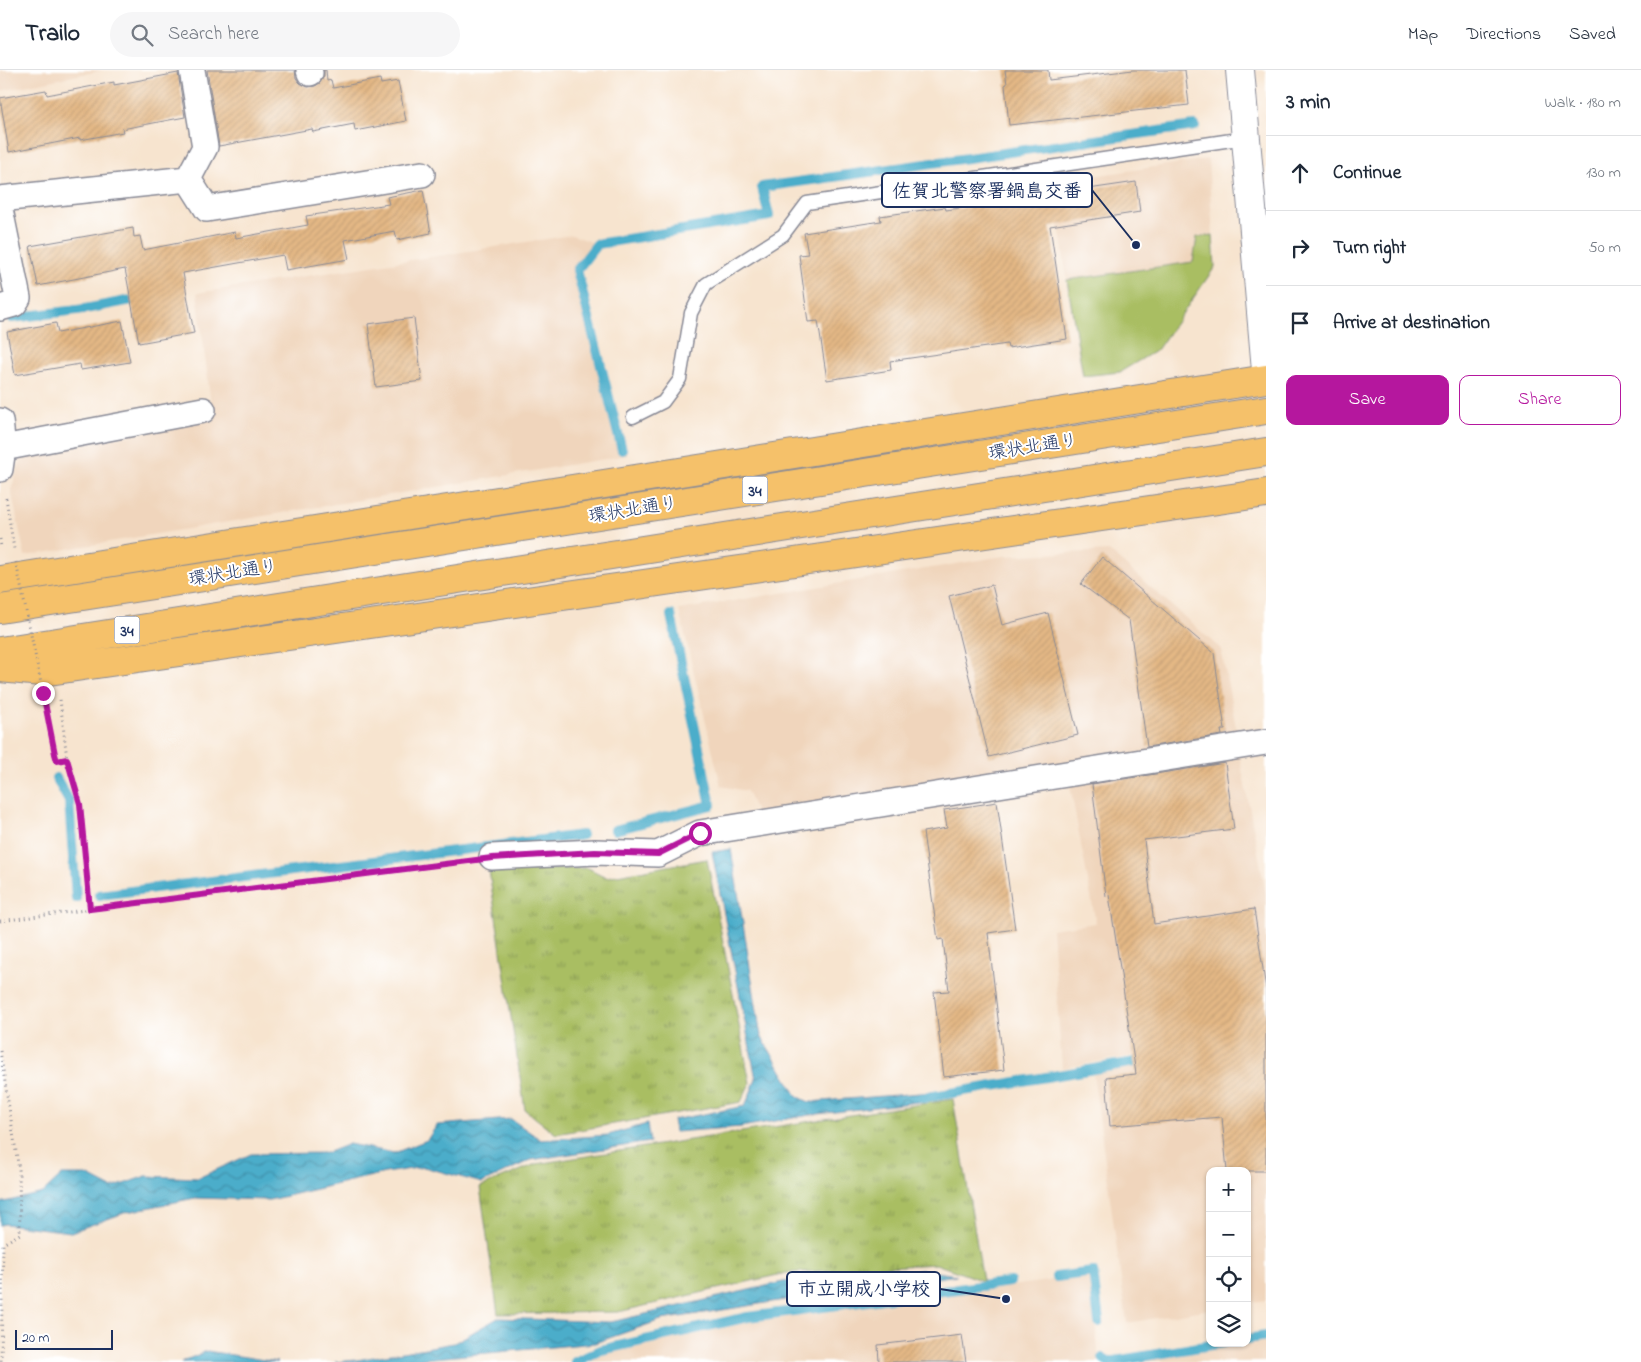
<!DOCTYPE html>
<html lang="en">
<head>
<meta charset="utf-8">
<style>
	:root { --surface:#fff; --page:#f6f6f7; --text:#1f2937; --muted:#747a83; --line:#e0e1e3; --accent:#b5179e }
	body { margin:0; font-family:"Indie Flower","Klee One",sans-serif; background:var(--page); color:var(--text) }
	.controls { position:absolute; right:15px; bottom:15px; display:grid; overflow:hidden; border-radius:10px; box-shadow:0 1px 4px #0004 }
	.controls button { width:45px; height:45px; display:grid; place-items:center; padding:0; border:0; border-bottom:1px solid var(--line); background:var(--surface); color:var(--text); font:25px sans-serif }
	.scale { position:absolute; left:15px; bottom:12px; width:98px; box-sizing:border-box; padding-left:5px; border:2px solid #1b2f5e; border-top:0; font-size:14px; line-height:18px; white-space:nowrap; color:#1b2f5e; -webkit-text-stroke:4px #fff; paint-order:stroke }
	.stop { position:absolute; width:15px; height:15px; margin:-11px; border:4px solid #b5179e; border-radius:50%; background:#fff }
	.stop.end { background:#b5179e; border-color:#fff; box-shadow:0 1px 5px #0008 }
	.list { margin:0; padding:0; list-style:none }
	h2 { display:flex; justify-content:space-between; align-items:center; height:65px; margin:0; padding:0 20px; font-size:21px }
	h2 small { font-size:16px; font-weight:400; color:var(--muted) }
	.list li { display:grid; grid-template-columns:32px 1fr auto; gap:15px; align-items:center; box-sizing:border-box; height:75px; padding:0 20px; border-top:1px solid var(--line) }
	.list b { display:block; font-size:19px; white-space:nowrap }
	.list em { font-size:16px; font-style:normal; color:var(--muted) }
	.actions { display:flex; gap:10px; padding:15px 20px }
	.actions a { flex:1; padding:11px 0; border:1px solid var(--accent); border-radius:10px; text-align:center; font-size:18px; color:var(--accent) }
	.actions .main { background:var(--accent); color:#fff }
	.icon { flex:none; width:28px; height:28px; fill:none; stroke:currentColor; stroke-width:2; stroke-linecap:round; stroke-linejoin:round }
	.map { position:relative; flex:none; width:1266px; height:1292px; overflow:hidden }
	header { display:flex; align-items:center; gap:30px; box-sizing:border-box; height:70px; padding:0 25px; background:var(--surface); border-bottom:1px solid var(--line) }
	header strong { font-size:24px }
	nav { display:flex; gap:28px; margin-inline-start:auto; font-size:18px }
	.search { width:350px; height:45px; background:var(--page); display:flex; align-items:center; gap:12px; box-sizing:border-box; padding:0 18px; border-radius:28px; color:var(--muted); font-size:19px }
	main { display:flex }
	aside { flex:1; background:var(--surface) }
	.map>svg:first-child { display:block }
	.built { fill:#f0d5bc }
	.grass { fill:url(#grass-tufts); stroke:#627660 }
	.green { fill:#a9be62; stroke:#627660 }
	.water { fill:url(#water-waves); stroke:#336e94 }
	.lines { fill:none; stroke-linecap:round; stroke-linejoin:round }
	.stream { stroke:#4badca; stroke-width:10 }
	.building { fill:url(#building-hatch) }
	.service-casing { stroke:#898a96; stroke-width:15 }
	.minor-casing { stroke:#898a96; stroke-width:28 }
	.tertiary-casing { stroke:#898a96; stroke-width:30 }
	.trunk-casing { stroke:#898a96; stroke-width:30 }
	.path { stroke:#898a96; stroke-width:3; stroke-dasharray:1 4; stroke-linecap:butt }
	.service { stroke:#fff; stroke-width:12 }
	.minor { stroke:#fff; stroke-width:25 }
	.tertiary { stroke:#fff; stroke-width:28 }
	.trunk { stroke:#f5c16b; stroke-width:28 }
	.path-bridge { stroke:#898a96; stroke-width:3; stroke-dasharray:1 4; stroke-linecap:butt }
	.route { stroke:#b5179e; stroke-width:6 }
	.labels { text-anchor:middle; stroke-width:4; stroke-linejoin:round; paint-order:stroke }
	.shield { fill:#fff; stroke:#5f6d8e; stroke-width:1 }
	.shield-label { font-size:16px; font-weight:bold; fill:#1b2f5e }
	.street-label { font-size:18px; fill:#1b2f5e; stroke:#fff }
	.leader { fill:none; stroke:#1b2f5e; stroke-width:2 }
	.callout-dot { fill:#1b2f5e; stroke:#fff; stroke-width:2 }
	.callout { fill:#fff; stroke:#1b2f5e; stroke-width:2 }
	.callout-label { font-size:19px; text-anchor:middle; font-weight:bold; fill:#1b2f5e }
</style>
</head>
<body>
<header>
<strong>Trailo</strong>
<div class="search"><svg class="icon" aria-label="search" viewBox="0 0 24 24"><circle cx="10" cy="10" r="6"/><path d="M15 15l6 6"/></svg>Search here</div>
<nav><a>Map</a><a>Directions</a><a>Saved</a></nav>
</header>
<main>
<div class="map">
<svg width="1266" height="1292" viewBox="0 0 1266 1292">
	<defs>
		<pattern id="grass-tufts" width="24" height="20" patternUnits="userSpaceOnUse" patternTransform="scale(1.25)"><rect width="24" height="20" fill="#a9be62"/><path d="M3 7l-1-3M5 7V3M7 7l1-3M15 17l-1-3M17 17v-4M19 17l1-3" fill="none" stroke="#899b54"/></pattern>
		<pattern id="water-waves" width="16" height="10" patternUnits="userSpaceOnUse" patternTransform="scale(1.25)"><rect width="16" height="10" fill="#4badca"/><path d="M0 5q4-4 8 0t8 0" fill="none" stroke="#3e8da7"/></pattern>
		<pattern id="building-hatch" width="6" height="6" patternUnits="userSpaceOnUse" patternTransform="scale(1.25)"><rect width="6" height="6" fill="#e4b885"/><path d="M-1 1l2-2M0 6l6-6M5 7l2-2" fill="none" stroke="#c39e75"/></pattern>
	</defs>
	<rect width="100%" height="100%" fill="#fff"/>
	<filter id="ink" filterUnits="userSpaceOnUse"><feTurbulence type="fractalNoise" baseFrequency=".02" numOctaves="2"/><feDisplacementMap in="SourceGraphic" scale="10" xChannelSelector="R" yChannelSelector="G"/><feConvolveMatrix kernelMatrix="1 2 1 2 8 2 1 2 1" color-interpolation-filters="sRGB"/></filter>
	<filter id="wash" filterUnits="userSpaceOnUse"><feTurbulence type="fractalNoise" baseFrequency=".0096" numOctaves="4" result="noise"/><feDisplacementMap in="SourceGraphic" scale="20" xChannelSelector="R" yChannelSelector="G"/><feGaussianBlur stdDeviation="1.12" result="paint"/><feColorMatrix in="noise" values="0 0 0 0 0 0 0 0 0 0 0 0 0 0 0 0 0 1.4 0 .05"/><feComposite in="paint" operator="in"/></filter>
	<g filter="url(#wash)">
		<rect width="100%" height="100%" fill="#f7e4cf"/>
		<!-- built -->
		<path class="built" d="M 0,0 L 103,0 L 0,21 Z
			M 1208,89 L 1213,165 L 1197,168 L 1193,192 L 1067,210 L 1053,112 Z
			M 572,165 L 597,174 L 578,204 L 628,385 L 25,486 L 11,420 L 22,386 L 213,350 L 197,223 Z
			M 1109,481 L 1221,579 L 1238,668 L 757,744 L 747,721 L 721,716 L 679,540 L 1004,486 Z
			M 1239,684 L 1266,824 L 1266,963 L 1062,998 L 1052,859 L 1096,853 L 1069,711 Z
			M 1266,975 L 1266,1230 L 1247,1233 L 1247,1101 L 1210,1101 L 1210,1239 L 1127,1253 L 1093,1002 Z
			M 1090,1205 L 1099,1290 L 1101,1292 L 588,1292 L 603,1285 L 750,1252 Z
			M 1266,1270 L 1266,1292 L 1124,1292 L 1247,1273 Z"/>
		<!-- grass -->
		<path class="grass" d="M 707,789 L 750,1013 L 741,1032 L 556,1064 L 525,1040 L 489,801 L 588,798 L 606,807 Z
			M 953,1029 L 983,1211 L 936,1194 L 786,1203 L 618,1242 L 498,1244 L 480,1117 L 536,1094 Z"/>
		<!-- green -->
		<path class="green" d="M 1213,165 L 1215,197 L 1157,280 L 1120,302 L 1083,306 L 1067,210 L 1193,192 L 1197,167 Z"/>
		<!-- water -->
		<path class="water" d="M 731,779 L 761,966 L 797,1026 L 809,1032 L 933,1022 L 934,1030 L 810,1045 L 741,1057 L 675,1062 L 673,1050 L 745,1036 L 756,1009 L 712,782 Z
			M 511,1049 L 541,1070 L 608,1065 L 647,1054 L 650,1072 L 531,1090 L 482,1113 L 424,1097 L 385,1103 L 269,1130 L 195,1128 L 127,1142 L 71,1162 L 5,1154 L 0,1155 L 0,1133 L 43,1123 L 62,1105 L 87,1105 L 112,1118 L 146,1106 L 198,1108 L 251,1084 L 326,1083 L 349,1074 L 394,1083 L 427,1070 L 437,1055 Z
			M 922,1200 L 957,1205 L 778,1231 L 661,1250 L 595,1273 L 423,1289 L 410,1292 L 335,1292 L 357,1290 L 454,1273 L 498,1248 L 611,1252 L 783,1212 Z
			M 207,1281 L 277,1292 L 181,1292 Z"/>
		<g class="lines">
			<!-- stream -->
			<path class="stream" d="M 12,248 L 85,239 L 142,228
				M 622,380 L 577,200 L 597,174 L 769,146 L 762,117 L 1195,56
				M 56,708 L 69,731 L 76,828
				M 615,760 L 711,735 L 671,545
				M 99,825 L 582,765
				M 922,1028 L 1147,990
				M 1056,1207 L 1093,1202 L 1099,1252
				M 1247,1269 L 1266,1266
				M 1103,1288 L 1109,1292 L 1223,1273
				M 575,1292 L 601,1280 L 748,1247 L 1010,1212"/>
		</g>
		<g id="blocks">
			<!-- building -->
			<path class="building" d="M 207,0 L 295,0 L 296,8 L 300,13 L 308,17 L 315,16 L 320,13 L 324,6 L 324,0 L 326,0 L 327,11 L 331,10 L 333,18 L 380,9 L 381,14 L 398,11 L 406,51 L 355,61 L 354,54 L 313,62 L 312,59 L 219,76 Z
				M 1005,0 L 1048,0 L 1049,10 L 1133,0 L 1185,0 L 1189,35 L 1009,55 L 1005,15 L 1007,14 Z
				M 178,3 L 185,47 L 122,59 L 123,62 L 80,70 L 80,68 L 9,82 L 0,28 L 46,20 L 47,25 L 114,12 L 114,15 Z
				M 1136,112 L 1140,142 L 1050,156 L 1067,269 L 1008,278 L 1007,274 L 890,291 L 891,300 L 827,310 L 818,251 L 808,252 L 799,185 L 808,184 L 804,163 L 881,151 L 880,146 L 945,137 L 946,140 Z
				M 423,120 L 431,163 L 397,170 L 395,161 L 345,170 L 349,189 L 286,200 L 283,185 L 183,203 L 194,263 L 139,273 L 125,199 L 38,216 L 30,176 L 133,158 L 134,167 L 140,166 L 143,180 L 235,162 L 236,168 L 308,155 L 306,146 L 389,134 L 387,127 Z
				M 414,248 L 422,311 L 376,317 L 368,254 Z
				M 122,251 L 130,292 L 81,300 L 80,294 L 15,305 L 7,262 L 56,253 L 58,263 Z
				M 1102,487 L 1214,583 L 1225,660 L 1221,660 L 1222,665 L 1147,677 L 1129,550 L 1081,514 Z
				M 992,515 L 1002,555 L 1048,543 L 1078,665 L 989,687 L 949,526 Z
				M 1225,693 L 1234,759 L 1144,770 L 1154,854 L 1254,839 L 1266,919 L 1266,1101 L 1227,1101 L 1222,1047 L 1110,1056 L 1106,1007 L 1136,1004 L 1109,825 L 1106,826 L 1092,714 Z
				M 997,732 L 1015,859 L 988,863 L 1004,1000 L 944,1007 L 934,922 L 949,921 L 943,869 L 938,870 L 923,762 L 947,758 L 944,740 Z
				M 962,1265 L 966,1292 L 879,1292 L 878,1275 Z"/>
		</g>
	</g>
	<g filter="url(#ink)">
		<use href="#blocks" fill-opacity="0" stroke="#898a96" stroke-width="1"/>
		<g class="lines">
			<defs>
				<path id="service" d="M 633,347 L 663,332 L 680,309 L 691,243 L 706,214 L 783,165 L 807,133 L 1245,68"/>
				<path id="minor" d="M 309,0 L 310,3
					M 188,109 L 205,77 L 192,0
					M 0,129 L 188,109 L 207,139 L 422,104
					M 0,139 L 18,228 L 14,234 L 0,238
					M 0,351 L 3,378 L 203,340
					M 0,399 L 3,378
					M 492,787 L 595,782 L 658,784 L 700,763 L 1266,672"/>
				<path id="tertiary" d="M 1240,0 L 1266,300"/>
				<path id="trunk" d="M 0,510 L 1266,309
					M 0,539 L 1266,340
					M 0,581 L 1266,382
					M 0,598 L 42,602 L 1266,423"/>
			</defs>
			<!-- service casing -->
			<use href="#service" class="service-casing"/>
			<!-- minor casing -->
			<use href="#minor" class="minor-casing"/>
			<!-- tertiary casing -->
			<use href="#tertiary" class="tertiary-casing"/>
			<!-- trunk casing -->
			<use href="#trunk" class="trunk-casing"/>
			<!-- path -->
			<path class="path" d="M 6,428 L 14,479
				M 0,469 L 1,478
				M 45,631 L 55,684 L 57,691 L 67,689 L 60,629
				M 67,689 L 80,733 L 90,839
				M 0,851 L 463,791
				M 0,981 L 19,1100 L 20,1164 L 3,1174 L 1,1292"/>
			<!-- service -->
			<use href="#service" class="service"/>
			<!-- minor -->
			<use href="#minor" class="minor"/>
			<!-- tertiary -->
			<use href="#tertiary" class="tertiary"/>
			<!-- trunk -->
			<use href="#trunk" class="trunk"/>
			<!-- path-bridge -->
			<path class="path-bridge" d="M 16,492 L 43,623"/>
		</g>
	</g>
	<g class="lines" filter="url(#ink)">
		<!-- route -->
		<path class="route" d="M 43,623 L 55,684 L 57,691 L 67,689 L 80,734 L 90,839 L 492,788 L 595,782 L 658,784 L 700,763"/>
	</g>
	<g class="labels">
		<!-- shield labels -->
		<g class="shield">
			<rect x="742.5" y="406.5" width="25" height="27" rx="4"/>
			<rect x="114.5" y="546.5" width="25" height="27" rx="4"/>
		</g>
		<g class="shield-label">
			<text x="755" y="426">34</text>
			<text x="127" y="566">34</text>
		</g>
		<!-- street labels -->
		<g class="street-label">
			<text transform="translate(1033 376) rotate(-9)" y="6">環状北通り</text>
			<text transform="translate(633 439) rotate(-9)" y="6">環状北通り</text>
			<text transform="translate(233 502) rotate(-9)" y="6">環状北通り</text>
		</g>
	</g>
	<!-- callouts -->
	<path class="leader" d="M1136 175L1092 120M1006 1229L940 1219"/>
	<g class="callout-dot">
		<circle cx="1136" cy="175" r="5"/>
		<circle cx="1006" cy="1229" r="5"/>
	</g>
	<g class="callout">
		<rect x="882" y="103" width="210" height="34" rx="5"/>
		<rect x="787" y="1202" width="153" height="34" rx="5"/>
	</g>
	<g class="callout-label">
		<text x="987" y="127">佐賀北警察署鍋島交番</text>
		<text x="864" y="1225">市立開成小学校</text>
	</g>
</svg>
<div class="controls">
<button>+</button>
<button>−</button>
<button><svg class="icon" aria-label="locate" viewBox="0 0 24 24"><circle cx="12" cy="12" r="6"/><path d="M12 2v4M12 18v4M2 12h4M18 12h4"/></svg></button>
<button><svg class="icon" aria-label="layers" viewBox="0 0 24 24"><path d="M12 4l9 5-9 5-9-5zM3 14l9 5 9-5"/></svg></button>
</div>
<div class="scale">20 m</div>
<div class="stop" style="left:700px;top:763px"></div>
<div class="stop end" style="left:43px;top:623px"></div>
</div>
<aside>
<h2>3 min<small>Walk · 180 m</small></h2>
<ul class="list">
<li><svg class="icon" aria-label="ahead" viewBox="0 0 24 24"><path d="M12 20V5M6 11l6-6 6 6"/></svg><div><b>Continue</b></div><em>130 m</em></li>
<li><svg class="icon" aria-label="right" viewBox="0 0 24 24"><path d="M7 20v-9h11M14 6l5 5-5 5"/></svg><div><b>Turn right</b></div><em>50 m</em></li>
<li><svg class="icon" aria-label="arrive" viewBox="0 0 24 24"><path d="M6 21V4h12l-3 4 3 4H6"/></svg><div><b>Arrive at destination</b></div></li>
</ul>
<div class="actions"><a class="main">Save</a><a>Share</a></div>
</aside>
</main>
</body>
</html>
